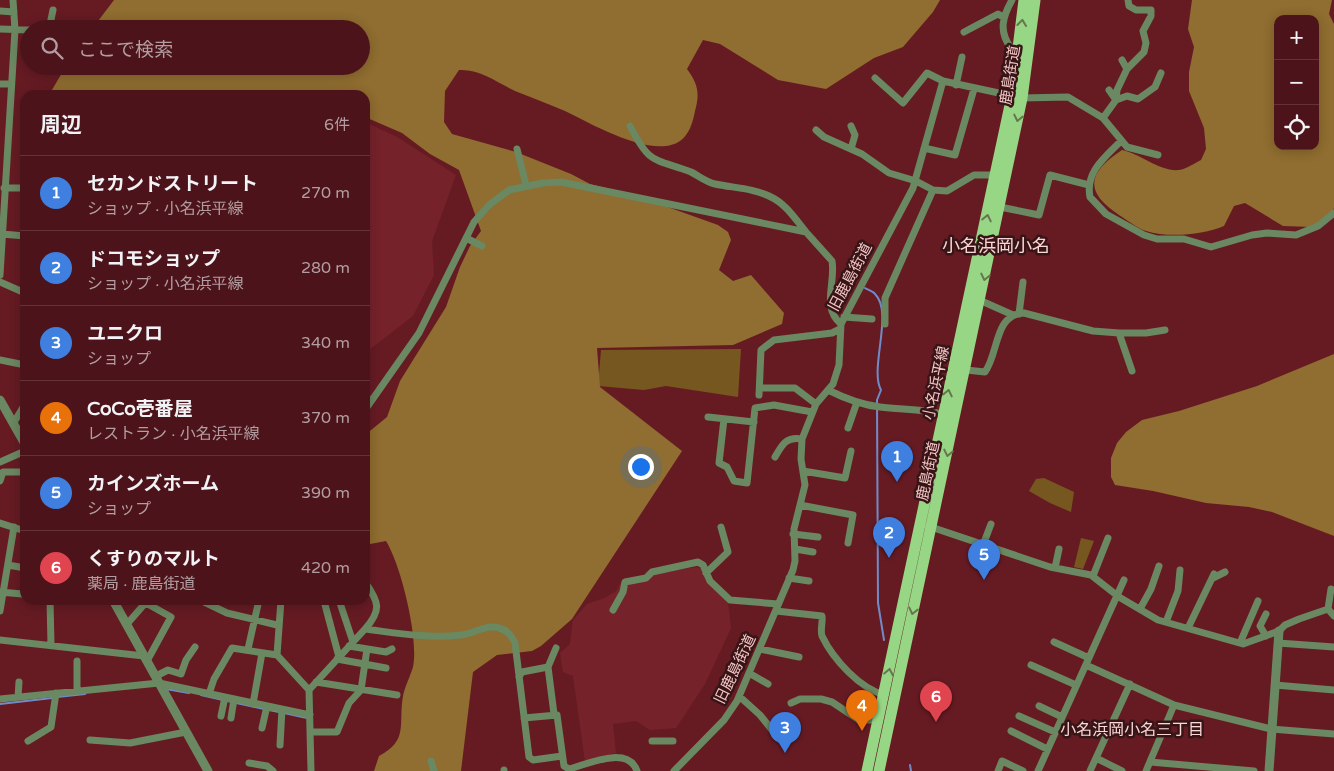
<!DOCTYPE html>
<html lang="ja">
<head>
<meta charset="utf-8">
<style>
	:root { --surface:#4c141a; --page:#531d23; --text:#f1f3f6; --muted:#b29ea2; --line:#633339; --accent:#51ccd1 }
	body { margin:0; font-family:"Varela Round","Noto Sans JP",sans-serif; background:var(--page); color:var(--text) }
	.controls { position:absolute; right:15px; top:15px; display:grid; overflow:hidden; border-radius:10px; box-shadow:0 2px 12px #0003 }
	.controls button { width:45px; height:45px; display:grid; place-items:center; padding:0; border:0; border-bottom:1px solid var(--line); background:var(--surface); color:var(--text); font:25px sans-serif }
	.you { position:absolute; left:640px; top:466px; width:18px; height:18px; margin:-12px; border:4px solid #fff; border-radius:50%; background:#1a73e8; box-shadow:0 0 0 8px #1a73e833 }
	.badge { display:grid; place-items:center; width:32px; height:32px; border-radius:50%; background:var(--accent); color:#fff; font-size:16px; font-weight:700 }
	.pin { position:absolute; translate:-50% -41px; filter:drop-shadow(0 1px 2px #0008) }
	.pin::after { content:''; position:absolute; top:26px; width:18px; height:15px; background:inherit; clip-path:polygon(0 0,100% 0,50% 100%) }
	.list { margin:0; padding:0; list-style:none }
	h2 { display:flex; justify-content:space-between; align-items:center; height:65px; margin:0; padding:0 20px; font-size:21px }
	h2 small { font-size:16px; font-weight:400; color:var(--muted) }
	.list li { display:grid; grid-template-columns:32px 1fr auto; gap:15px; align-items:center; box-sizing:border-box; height:75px; padding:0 20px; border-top:1px solid var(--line) }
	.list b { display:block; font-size:19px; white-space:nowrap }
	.list p { margin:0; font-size:16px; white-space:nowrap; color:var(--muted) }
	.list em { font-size:16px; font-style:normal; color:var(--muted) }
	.icon { flex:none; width:28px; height:28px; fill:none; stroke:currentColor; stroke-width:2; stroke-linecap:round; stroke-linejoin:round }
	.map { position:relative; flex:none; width:1334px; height:771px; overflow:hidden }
	.search { position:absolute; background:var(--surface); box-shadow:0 2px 12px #0003; left:20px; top:20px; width:350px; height:55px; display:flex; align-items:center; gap:12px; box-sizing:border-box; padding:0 18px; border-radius:28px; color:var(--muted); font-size:19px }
	.panel { position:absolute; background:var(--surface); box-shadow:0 2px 12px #0003; left:20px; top:90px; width:350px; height:515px; border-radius:15px }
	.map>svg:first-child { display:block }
	.built { fill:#76222a }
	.green { fill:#775720 }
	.forest { fill:#906d30; fill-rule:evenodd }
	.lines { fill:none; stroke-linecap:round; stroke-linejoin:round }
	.stream { stroke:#718bc9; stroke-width:2 }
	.minor { stroke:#6a8861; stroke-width:7 }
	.tertiary { stroke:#6a8861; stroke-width:9 }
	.primary { stroke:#97d684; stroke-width:11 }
	.oneway { stroke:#67764e }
	.labels { text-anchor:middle; stroke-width:5; stroke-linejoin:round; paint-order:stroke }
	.street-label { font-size:15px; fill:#f6c7c7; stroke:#371517 }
	.neighbourhood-label { font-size:16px; fill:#fcd6d6; stroke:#371517 }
	.quarter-label { font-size:18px; fill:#fcd6d6; stroke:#371517 }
</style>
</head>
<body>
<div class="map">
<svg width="1334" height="771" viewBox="0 0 1334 771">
	<rect width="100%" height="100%" fill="#661b23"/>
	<!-- built -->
	<path class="built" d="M 365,122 L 397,137 L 456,175 L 432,241 L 434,275 L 413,316 L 365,353 Z
		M 697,567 L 701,569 L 707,583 L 728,602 L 731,628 L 705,684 L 676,728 L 650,730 L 636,721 L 613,724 L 616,753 L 585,762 L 573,676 L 563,672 L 560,653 L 570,644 L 573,620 L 587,604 L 605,598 L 616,591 L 623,579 Z"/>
	<!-- green -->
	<path class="green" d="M 741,349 L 738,397 L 666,386 L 644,390 L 598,386 L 601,350 Z
		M 1044,478 L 1074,492 L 1071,512 L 1050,503 L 1029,491 L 1036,479 Z
		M 1081,538 L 1094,541 L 1083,569 L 1074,567 Z"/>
	<!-- forest -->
	<path class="forest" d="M 114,0 L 940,0 L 933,12 L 903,47 L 874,58 L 826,89 L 778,80 L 720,44 L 703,40 L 687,69 C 698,84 700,93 695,111 C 693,122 689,135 680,141 C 653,160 590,123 565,111 C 549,104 532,98 515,91 C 496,82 481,69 459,70 L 445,91 L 444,122 L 452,134 L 516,152 L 571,174 L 590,184 L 637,196 L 718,225 L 728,232 L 731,240 L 719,270 L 733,281 L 751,275 L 784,313 L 782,324 L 733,345 L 597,348 L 600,387 L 682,451 L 572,619 L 541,646 L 532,651 L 497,655 L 473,672 L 461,771 L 374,771 L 379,756 C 409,740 398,725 403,696 C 405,686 410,677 413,667 C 419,639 401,565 386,541 L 365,545 L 365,435 L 387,417 L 400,381 L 446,307 L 460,267 L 470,246 L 481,231 L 459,170 L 430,154 L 402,133 L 365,117 L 365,95 L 49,95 L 66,66 L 361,66 L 361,29 L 92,29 Z
		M 1192,0 L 1332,0 L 1329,14 L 1334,24 L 1334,208 L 1330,216 L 1312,227 L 1283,226 L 1245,203 L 1234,206 L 1224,226 C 1203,235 1168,238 1146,231 C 1137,228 1127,220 1119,215 C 1084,192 1087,173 1122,150 C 1141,154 1160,172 1179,170 C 1186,169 1195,163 1201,160 L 1206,149 L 1204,128 L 1189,91 L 1189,72 L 1194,47 L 1188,29 ZM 1278,19 L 1315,19 L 1315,146 L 1278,146 Z
		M 1334,354 L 1334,536 L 1272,512 L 1249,507 L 1206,503 L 1153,491 L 1115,485 L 1111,477 L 1111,458 L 1117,443 L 1126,432 L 1142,420 L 1179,411 L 1257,386 Z"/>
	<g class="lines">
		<!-- stream -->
		<path class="stream" d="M 865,288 C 868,290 873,291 875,294 C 894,312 869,369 881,390 L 877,400 L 878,603 L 884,640
			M 166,689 L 189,693
			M 201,695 L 223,700
			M 57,697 L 85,694
			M 227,701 L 264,709
			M 0,704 L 52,698
			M 269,710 L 279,712
			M 284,713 L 307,718
			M 910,765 L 911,771"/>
		<!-- minor -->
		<path class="minor" d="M 1012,0 C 1003,16 998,31 1011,48 L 1021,49
			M 0,11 L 14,12
			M 0,29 L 29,30
			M 49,29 L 53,10
			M 964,32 L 998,14 L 1003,17
			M 1122,60 L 1127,69
			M 875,78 L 903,103 L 927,73 L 943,81
			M 0,84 L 11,84
			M 956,85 L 962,57
			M 1109,90 L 1116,100 L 1127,96 L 1138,99 L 1155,87 L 1161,73
			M 1103,118 L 1116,100 L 1117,90 L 1127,69 L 1144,52 L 1146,43 L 1143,31 L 1151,16 L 1151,10 L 1136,10 L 1129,6 L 1128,0
			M 630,126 C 650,165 653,158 691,172 C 699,176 706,182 715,184 C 734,188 753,188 771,197 C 786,204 796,220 806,232
			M 851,126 L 855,135 L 851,149
			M 816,130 L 824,137 L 862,154 L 889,173 L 916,181 L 933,190 L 947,191 L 974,175 L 998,175
			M 1121,141 C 1105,157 1085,172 1090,197 L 1106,214 L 1144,235 L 1157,239 L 1184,239 L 1211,247 L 1252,235 L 1267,233 L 1296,235 L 1318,226 L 1334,213
			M 924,148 L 955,155 L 974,89
			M 517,149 L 526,185
			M 4,188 L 25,188
			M 1000,207 L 1039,215 L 1050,175 L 1089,185
			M 2,234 L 25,236
			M 466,238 L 482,246
			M 0,275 L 15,30 L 13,0
			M 0,282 L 25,293
			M 977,299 L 1013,315
			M 1019,314 L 1023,282
			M 844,317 L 872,319
			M 885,324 L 885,298 L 933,190
			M 1119,333 L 1146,333 L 1165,330
			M 0,360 L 25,365
			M 966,370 L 985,372 C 999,353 994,314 1024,313 L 1093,331 L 1119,333 L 1132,371
			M 760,388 L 795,388 L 816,404
			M 828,390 C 844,398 862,405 880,407 C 902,410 923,408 945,415
			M 759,395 L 761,350 L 774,340 L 832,333 L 840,329
			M 365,410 L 419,333 L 474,222 L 489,205 L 509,190 L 543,183 L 561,182 L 806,232 L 832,261 C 836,283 821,307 841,324
			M 708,417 L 754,422
			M 724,419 L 719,463 L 727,467 L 734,481 L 747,483 L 755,408 L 774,405 L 812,412
			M 13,424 L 25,404
			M 848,428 L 857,402
			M 775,457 C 782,445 786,436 802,439
			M 0,462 L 25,451
			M 803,471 L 845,478 L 851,451
			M 0,481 L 3,472 L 25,472
			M 800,505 L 853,515 L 848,543
			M 0,523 L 25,531
			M 928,526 L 1050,567 L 1091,575 L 1119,597 L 1158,620 L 1243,644 L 1279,631 L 1285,625 L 1299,619 L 1328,609 L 1334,616
			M 793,534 L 818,537
			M 983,545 L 991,524
			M 795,549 L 813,552
			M 8,565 L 25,568
			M 1055,568 L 1059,549
			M 706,573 L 728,552 L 721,527
			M 1093,576 L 1108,538
			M 789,578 L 809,581
			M 1213,578 L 1225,572
			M 0,592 L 22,594
			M 50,600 L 51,645
			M 200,600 L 227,613 L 277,625
			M 281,600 L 277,655 L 309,690
			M 321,600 L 324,601 L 339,657
			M 339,600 L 353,642
			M 146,603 L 171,617 L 147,661
			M 1140,609 L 1151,589 L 1159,566
			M 1328,609 L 1331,589
			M 613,610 L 623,592 L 625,582 L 646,578 L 652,572 L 698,562 L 703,565 L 710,581 L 730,600 L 778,604
			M 0,611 L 14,527
			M 776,611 L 822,616 C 823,622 820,630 822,636 C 833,659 860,689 885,695
			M 1266,614 L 1260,626 L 1266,636
			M 1166,622 L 1178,591 L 1180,570
			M 127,624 L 148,600
			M 1188,628 L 1214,574
			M 365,629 C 382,610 379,602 365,582
			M 0,640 L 144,656
			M 1054,642 L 1089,658
			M 1240,643 L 1258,601
			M 1278,643 L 1334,647
			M 349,646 L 386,652 L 392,649
			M 248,649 L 259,600
			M 760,649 L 799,657
			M 337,659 L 386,668
			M 1031,665 L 1076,685
			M 1086,665 L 1174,705 L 1271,729 L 1334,734
			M 548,667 L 556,648
			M 749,673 L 768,684
			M 156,676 L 168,670 L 181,674 L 186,660 L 195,647
			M 519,677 L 522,672 L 548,667 L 554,714
			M 316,682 L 397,695
			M 1275,685 L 1334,690
			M 77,691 L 77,661
			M 209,694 L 214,679 L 232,648 L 277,655
			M 739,696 L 760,715 L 772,730
			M 18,697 L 19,682
			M 0,699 L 159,683 L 310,715
			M 791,703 L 800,699 L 821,699 L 832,702 L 859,720 L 878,720
			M 253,704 L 262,653
			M 1039,706 L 1062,717
			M 221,716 L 225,697
			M 1019,716 L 1055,732
			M 231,718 L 234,699
			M 524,718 L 557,715 L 564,766 L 569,769 C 588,764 628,745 637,771
			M 262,728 L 267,706
			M 1011,731 L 1047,749
			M 311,732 L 337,732 L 349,703 L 361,690 L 367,649
			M 90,740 L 130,743 L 186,732
			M 28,741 L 51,727 L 56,693
			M 652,741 L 673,741
			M 280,745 L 282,709
			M 1096,758 L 1122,771
			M 431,761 L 434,771
			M 1150,762 L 1254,771
			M 249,763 L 267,766 L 273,771
			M 311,771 L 309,690 L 365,629 C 396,633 429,639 461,635 C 473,634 486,624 499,628 C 507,630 511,635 515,643 L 529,757 L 533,760 L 562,756
			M 504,771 L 504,770
			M 674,771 L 724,720 L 737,701 L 793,570 L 795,561 L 794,529 L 805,485 L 801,459 L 802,439 L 816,404 L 833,384 L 839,365 L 841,324 L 913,188 L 943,81 L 1022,98 L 1068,97 L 1103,118 L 1127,147 L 1158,155
			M 998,771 L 1002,761 L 1023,771
			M 1038,771 L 1124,580
			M 1090,771 L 1130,684
			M 1146,771 L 1174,705"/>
		<!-- tertiary -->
		<path class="tertiary" d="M 0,400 L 25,444
			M 113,600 L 208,771
			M 1269,771 L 1279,631"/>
		<!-- primary -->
		<path class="primary" d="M 867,771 L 1012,96 L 1024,0
			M 879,771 L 1022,98 L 1035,0"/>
	</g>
	<!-- one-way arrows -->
	<defs><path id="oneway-chevron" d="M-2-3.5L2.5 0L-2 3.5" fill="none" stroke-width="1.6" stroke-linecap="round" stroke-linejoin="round" transform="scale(1.25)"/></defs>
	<g class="oneway">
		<use href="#oneway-chevron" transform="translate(1022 23) rotate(-84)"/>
		<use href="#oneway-chevron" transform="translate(1018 118) rotate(102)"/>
		<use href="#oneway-chevron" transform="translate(987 218) rotate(-78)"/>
		<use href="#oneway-chevron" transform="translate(985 277) rotate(102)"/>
		<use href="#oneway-chevron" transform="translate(948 393) rotate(-78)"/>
		<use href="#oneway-chevron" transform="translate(948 453) rotate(102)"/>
		<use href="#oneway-chevron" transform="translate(913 611) rotate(103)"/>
		<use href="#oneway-chevron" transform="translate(889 672) rotate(-79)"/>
	</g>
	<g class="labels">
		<!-- street labels -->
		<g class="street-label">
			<text transform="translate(1010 75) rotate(-81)" y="5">鹿島街道</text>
			<text transform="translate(850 277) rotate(-62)" y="5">旧鹿島街道</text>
			<text transform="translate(936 383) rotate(-78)" y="5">小名浜平線</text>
			<text transform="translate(928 471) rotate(-78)" y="5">鹿島街道</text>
			<text transform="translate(735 669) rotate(-64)" y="5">旧鹿島街道</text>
		</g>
		<!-- neighbourhood labels -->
		<g class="neighbourhood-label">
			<text x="1132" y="735">小名浜岡小名三丁目</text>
		</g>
		<!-- quarter labels -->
		<g class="quarter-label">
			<text x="996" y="252">小名浜岡小名</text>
		</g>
	</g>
</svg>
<div class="controls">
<button>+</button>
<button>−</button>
<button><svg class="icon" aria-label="locate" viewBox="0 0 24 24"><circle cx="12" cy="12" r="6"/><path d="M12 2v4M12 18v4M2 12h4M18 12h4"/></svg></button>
</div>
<div class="you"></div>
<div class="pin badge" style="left:897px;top:482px;background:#3f7fe0">1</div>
<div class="pin badge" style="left:889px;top:558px;background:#3f7fe0">2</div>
<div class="pin badge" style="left:785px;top:753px;background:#3f7fe0">3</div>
<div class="pin badge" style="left:862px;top:731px;background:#e8710a">4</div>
<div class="pin badge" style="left:984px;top:580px;background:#3f7fe0">5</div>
<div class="pin badge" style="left:936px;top:722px;background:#e0444e">6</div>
<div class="search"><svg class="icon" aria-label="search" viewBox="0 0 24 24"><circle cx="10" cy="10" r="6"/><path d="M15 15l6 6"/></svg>ここで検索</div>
<section class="panel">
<h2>周辺<small>6件</small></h2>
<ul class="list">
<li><span class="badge" style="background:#3f7fe0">1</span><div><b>セカンドストリート</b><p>ショップ · 小名浜平線</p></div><em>270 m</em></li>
<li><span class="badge" style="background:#3f7fe0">2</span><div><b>ドコモショップ</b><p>ショップ · 小名浜平線</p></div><em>280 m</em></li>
<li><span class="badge" style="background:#3f7fe0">3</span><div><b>ユニクロ</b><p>ショップ</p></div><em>340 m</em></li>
<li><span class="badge" style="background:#e8710a">4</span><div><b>CoCo壱番屋</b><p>レストラン · 小名浜平線</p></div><em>370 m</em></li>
<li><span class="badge" style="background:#3f7fe0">5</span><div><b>カインズホーム</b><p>ショップ</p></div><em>390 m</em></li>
<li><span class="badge" style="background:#e0444e">6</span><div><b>くすりのマルト</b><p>薬局 · 鹿島街道</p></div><em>420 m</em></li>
</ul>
</section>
</div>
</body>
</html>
